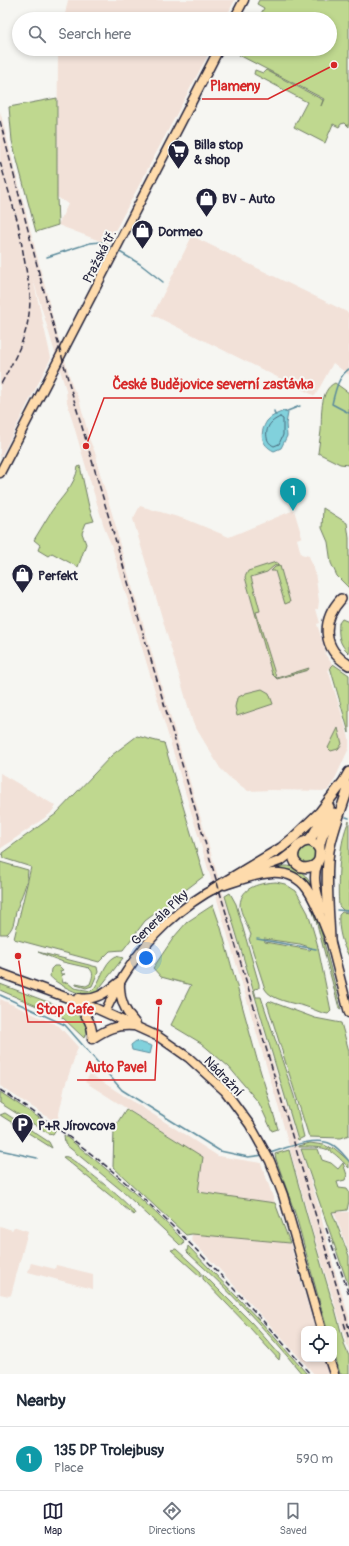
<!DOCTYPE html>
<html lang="en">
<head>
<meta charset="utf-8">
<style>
	:root { --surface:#fff; --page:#f2f2f3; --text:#1f2937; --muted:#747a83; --line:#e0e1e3; --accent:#22223b }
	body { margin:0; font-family:Pangolin,sans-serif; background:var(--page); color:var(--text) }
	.controls { position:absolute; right:12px; bottom:12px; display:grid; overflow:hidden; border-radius:8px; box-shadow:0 2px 6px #0003 }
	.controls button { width:36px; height:36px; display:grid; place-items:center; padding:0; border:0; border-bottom:1px solid var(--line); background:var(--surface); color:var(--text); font:20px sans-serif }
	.you { position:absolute; left:146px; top:958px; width:14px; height:14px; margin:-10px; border:3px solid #fff; border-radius:50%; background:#1a73e8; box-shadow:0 0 0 6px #1a73e833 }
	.badge { display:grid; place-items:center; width:26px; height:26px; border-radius:50%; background:var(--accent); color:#fff; font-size:13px; font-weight:700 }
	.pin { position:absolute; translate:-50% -33px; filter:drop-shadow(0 1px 2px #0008) }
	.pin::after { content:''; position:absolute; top:21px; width:14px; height:12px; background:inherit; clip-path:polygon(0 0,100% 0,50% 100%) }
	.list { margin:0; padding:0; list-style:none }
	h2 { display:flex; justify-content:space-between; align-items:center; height:52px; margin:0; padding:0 16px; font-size:17px }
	h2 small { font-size:13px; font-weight:400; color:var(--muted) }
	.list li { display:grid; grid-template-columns:26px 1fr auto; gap:12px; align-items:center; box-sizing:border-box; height:64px; padding:0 16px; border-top:1px solid var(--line) }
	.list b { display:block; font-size:15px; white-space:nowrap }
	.list p { margin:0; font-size:13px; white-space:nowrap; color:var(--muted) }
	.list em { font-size:13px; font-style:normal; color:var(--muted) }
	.icon { flex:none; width:22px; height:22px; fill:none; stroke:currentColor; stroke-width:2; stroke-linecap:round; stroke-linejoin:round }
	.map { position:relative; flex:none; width:349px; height:1374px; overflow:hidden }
	.search { position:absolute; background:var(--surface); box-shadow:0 2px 6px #0003; left:12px; right:12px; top:12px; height:44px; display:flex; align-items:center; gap:10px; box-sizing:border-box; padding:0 14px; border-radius:22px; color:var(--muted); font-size:15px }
	.sheet { height:116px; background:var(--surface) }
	nav { display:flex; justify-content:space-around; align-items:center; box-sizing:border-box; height:56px; border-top:1px solid var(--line); background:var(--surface); font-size:11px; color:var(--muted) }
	nav a { display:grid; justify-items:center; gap:2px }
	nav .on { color:var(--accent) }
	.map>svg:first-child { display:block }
	.built { fill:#f2e1d8 }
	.green { fill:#bfd88f; stroke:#707d65; fill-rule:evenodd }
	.water { fill:#81d1dc; stroke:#5b8b9c }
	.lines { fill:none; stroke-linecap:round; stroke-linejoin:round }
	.shore { stroke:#48687b; stroke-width:1 }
	.stream { stroke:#5b8b9c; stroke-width:1.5 }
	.major-casing { stroke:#22223b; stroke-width:11 }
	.highway-casing { stroke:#22223b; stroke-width:12 }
	.major { stroke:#fedbac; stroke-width:8 }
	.highway { stroke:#fedbac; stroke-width:9 }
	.rail { stroke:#22223b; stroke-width:1.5; stroke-dasharray:6 3; stroke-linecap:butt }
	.labels { text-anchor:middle; stroke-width:4; stroke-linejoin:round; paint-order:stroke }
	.poi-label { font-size:13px; font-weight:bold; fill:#22223b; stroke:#f6f6f2; text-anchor:start }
	.street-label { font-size:13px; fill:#22223b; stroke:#f6f6f2 }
	.leader { fill:none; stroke:#d62828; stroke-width:1.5 }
	.callout-dot { fill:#d62828; stroke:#f6f6f2; stroke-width:1.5 }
	.callout-label { font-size:14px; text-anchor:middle; font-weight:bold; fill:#d62828; stroke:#f6f6f2; stroke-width:4; stroke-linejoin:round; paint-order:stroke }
</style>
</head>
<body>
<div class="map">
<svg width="349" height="1374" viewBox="0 0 349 1374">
	<rect width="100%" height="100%" fill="#f6f6f2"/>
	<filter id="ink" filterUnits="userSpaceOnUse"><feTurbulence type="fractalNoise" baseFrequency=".025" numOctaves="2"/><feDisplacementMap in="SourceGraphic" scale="8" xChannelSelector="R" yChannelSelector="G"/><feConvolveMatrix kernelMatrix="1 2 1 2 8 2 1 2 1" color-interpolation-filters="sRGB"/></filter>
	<g filter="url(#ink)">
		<!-- built -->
		<path class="built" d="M 68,0 L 235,0 L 225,19 L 64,19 Z
			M 58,49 L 211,49 L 108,244 L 58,225 L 68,204 L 57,197 Z
			M 0,111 L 55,326 L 73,388 L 79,399 L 90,441 L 97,457 L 96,460 L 116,527 L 119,542 L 287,1110 L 318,1204 L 334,1268 L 349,1317 L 349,1351 L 312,1229 L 277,1102 L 198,835 L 111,544 L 105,530 L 80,447 L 67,402 L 66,390 L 33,279 L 51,358 L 0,459 Z
			M 192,236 L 349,313 L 349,375 L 333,363 L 315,396 L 153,315 Z
			M 140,506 L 188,520 L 229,537 L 294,510 L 302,537 L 297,539 L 301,554 L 309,556 L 315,572 L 319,601 L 318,609 L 316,609 L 320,623 L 317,624 L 326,653 L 325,654 L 333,665 L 328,669 L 349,738 L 349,748 L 334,781 L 327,791 L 271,790 L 248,791 L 229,777 L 220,768 L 193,723 L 133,519 Z
			M 0,773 L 56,806 L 50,814 L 0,849 Z
			M 0,999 L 59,1026 L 78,1047 L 65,1086 L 57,1123 L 0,1086 Z
			M 90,1074 L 218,1156 L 261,1163 L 275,1203 L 198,1192 L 203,1157 L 85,1082 Z
			M 334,1212 L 349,1212 L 349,1252 Z
			M 0,1226 L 12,1230 L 14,1227 L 16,1227 L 28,1231 L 11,1295 L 9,1296 L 0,1294 Z
			M 192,1234 L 290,1243 L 315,1329 L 304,1329 L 304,1359 L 324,1359 L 328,1374 L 314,1374 L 221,1271 L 191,1240 Z
			M 31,1263 L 55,1269 L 56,1265 L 93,1274 L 93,1289 L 28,1272 Z"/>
		<!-- green -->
		<path class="green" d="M 259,0 L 349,0 L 349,127 L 345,123 L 341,124 L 339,127 L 333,124 L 325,143 L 294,127 L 307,102 L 254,74 L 255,70 L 263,73 L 266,70 L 323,100 L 321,106 L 324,99 L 239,55 L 242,49 L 330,49 L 330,19 L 258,19 L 264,8 L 257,4 Z
			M 57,98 L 57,197 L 58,225 L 36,232 L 12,141 L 9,107 Z
			M 335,383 L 349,393 L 349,465 L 340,464 L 318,453 C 319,446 320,438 321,431 C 322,417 319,390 335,383 Z
			M 80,466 L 89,507 L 94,521 L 86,523 L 82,533 L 86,544 L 78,567 L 52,553 L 48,556 L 38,550 L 40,545 L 34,540 C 40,531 45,521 51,512 C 61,497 75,486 78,467 Z
			M 323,508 L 347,523 L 349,538 L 349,588 L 337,576 L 331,563 L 328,542 L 322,528 Z
			M 276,562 L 279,564 L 274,566 L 267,572 L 251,577 L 260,611 L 256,612 L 276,677 L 277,678 L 309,668 L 308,670 L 277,679 L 272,674 L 245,577 L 248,571 Z
			M 280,566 L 290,602 L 285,604 L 275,571 L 271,571 L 275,567 Z
			M 342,619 L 349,622 L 349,653 C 339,644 338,636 339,623 Z
			M 333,664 L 349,675 L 349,733 L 330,667 Z
			M 262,689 L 269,693 L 273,704 L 237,716 L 235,707 L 237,698 L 246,693 Z
			M 338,728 L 342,744 L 338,749 L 331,751 L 328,748 Z
			M 137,736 L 164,743 L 204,876 L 145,921 L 123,950 L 110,951 L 99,962 L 14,939 L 31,867 L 3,858 L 2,853 L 56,814 L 112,755 Z
			M 349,821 L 349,911 L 344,911 L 339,906 C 337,885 339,840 349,821 Z
			M298 855a9 9 0 1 1 18 0a9 9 0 1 1-18 0Z
			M 0,862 L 28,870 C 27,887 22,893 17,909 C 13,919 16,925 7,934 L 0,934 Z
			M 283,866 C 298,865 305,874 312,886 L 309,887 L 273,870 Z
			M 276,882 L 285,884 L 296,891 L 308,913 L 317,943 L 331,1011 L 328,1014 C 319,1013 312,1008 304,1006 C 293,1003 271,1000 265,989 L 249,939 L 251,935 C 248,927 240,912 240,905 C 241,886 261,883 276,882 ZM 264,939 L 300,944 L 312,948 L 310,950 L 265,942 Z
			M 306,892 L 319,923 L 341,1009 L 339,1008 L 317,924 L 311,906 L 305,894 Z
			M 230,893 L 236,904 L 259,984 L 259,988 L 254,989 L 256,997 L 261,997 L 294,1096 L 304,1137 L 298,1140 L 225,896 Z
			M 213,905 L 221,928 L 258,1063 L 278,1129 L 272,1131 L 259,1103 L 229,1067 L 201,1043 L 171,1025 L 191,985 L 161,977 L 153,968 L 174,937 L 187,922 Z
			M 342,912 L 349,913 L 349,956 C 342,945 338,928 339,915 Z
			M 38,952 L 97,967 L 98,972 L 92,986 L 86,988 L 76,985 L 76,984 L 86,986 L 90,984 C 92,978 95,973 89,968 L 63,962 Z
			M 116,956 L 123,958 L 98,990 L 98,994 C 95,995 91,996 88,996 C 80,995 54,983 50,976 L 51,969 L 54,966 L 59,966 L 63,970 L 60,971 L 61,974 L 65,974 L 61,975 L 63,983 L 67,982 L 74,988 L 91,991 C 102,983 102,963 116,956 Z
			M 0,984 L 80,1014 L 84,1018 L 88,1025 L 84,1038 L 62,1017 L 0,990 Z
			M 269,1001 L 315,1018 L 341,1023 L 349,1051 L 349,1135 L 341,1138 L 309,1137 L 267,1003 Z
			M 0,1092 L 56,1129 L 53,1134 L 48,1133 L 0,1103 Z
			M 126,1109 L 203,1157 L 198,1192 L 275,1203 L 290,1243 L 192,1234 L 186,1235 L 113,1167 L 114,1128 Z
			M 5,1113 L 49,1142 L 52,1148 L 0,1115 Z
			M 64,1135 C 106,1168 147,1202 184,1241 L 183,1245 L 180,1245 L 178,1243 L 121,1190 L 65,1144 Z
			M 310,1143 L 324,1145 L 332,1149 L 334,1148 L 349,1161 L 349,1168 C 329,1147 328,1147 299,1147 L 299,1146 Z
			M 301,1149 L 318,1149 L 322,1160 L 331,1163 L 338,1169 L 343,1163 L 347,1175 L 345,1180 L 337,1182 L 339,1188 L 347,1189 L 349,1192 L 349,1201 L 347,1210 L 332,1212 L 349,1256 L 349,1287 Z
			M 289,1150 L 307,1216 L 330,1294 L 330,1296 L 335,1309 L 345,1347 L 349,1356 L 349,1374 L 340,1374 L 334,1352 L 334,1329 L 327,1329 L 296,1216 L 276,1159 L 275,1154 Z
			M 63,1157 C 66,1156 68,1157 71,1159 C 82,1166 132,1205 135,1214 L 134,1215 Z
			M 188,1246 L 261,1322 L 307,1374 L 302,1374 C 267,1331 230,1291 189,1254 L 187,1252 Z
			M 176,1249 L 201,1272 L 201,1277 L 171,1250 Z
			M 203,1274 L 252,1323 L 280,1355 L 279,1360 L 250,1328 L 203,1279 Z"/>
		<!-- water -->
		<path class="water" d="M 284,411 L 288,413 L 286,424 L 287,436 L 281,448 L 274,451 C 261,445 259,433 267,421 C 271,416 279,413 284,411 Z
			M 136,1041 L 152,1046 L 150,1054 L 132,1050 L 131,1045 Z"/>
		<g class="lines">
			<!-- shore -->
			<path class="shore" d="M 280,417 L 283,419 L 283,435 L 279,444 L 274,446 C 264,442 265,428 272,422 C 274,420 278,418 280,417 Z"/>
			<!-- stream -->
			<path class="stream" d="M 118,251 L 140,264 L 163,282
				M 47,257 L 90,243 L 101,242 L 113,249
				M 349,369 C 338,376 335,392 332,404 L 349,413
				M 274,411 L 275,415 L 276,415
				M 285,412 L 300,406
				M 346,817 L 349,818
				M 337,910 L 349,911
				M 257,939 L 316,949
				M 0,995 L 65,1025 L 122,1090 L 220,1151 L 248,1157 L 264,1155
				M 0,1150 L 37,1158
				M 270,1153 C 286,1148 315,1136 331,1144 C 338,1147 343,1154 349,1161"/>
			<defs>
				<path id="major" d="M 234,19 L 244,0
					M 0,473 L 219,49
					M 318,863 C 311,878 318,895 322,910
					M 240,876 L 282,860 L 295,850
					M 225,885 C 252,876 287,861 307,889 C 317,903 322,921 329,937
					M 329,935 L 349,1013
					M 0,973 L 95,1008 L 159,1037 L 189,1058 L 225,1091 L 250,1125 L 270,1161 L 283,1195 L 321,1329
					M 120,984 C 119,1000 126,1013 136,1024
					M 79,998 C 95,1001 106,993 118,983
					M 71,1000 C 83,1011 94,1022 92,1039
					M 105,1012 C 112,998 118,984 127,971 C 149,936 182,905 219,886
					M 92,1039 C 107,1029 115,1025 133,1026
					M 329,1359 L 334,1374"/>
				<path id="highway" d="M 341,599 C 321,621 322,649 349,665
					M 341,786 L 349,772
					M 308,841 L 313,835 L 329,807
					M 320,851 C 309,826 280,856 301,867 C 305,868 309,868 313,866 C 322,862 319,853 320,844 C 322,833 329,823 334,813
					M 213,889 L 281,848 L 293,838 L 320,812 L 344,781
					M 330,940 C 329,911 325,880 329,851 C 333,829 342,808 349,786"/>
			</defs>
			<!-- major casing -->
			<use href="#major" class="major-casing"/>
			<!-- highway casing -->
			<use href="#highway" class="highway-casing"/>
			<!-- major -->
			<use href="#major" class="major"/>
			<!-- highway -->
			<use href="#highway" class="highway"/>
			<!-- rail -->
			<path class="rail" d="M 0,121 L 39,273 L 69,383 L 349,1328
				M 0,162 L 18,223 L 30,292 C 31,332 18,352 0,386
				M 0,1090 C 41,1116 81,1144 118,1176 C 187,1236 250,1305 310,1374
				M 326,1228 L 349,1294
				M 344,1323 L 349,1339"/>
		</g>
	</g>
	<!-- icons -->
	<defs>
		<symbol id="supermarket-pin" viewBox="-11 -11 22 30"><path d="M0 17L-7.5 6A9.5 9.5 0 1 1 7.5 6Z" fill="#22223b" stroke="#f6f6f2"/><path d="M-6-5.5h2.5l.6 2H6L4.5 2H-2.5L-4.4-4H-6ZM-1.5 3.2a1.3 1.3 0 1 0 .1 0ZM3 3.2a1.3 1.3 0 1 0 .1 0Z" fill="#fff"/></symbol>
		<symbol id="shop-pin" viewBox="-11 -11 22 30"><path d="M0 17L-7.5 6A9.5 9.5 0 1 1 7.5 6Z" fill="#22223b" stroke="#f6f6f2"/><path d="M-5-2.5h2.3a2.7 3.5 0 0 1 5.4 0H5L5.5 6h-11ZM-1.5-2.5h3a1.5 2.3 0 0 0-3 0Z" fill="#fff"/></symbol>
		<symbol id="parking-pin" viewBox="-11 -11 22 30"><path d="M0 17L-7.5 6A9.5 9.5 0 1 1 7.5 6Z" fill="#22223b" stroke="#f6f6f2"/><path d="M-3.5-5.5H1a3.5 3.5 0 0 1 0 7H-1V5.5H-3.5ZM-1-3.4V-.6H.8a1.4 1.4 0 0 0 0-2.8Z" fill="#fff"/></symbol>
	</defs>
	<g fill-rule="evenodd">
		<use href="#supermarket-pin" x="166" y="138" width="25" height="34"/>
		<use href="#shop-pin" x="194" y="186" width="25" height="34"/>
		<use href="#shop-pin" x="130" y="218" width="25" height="34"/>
		<use href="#shop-pin" x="10" y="562" width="25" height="34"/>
		<use href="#parking-pin" x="10" y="1112" width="25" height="34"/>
	</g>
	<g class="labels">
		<!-- poi labels -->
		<g class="poi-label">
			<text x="194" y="149">Billa stop<tspan x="194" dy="15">&amp; shop</tspan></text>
			<text x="222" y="203">BV - Auto</text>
			<text x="158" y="236">Dormeo</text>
			<text x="38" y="580">Perfekt</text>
			<text x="38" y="1130">P+R Jírovcova</text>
		</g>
		<!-- street labels -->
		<g class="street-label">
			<text transform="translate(99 256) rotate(-63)" y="5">Pražská tř.</text>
			<text transform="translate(159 917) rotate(-44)" y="5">Generála Píky</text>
			<text transform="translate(224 1076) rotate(46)" y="5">Nádražní</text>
		</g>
	</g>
	<!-- callouts -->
	<path class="leader" d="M334 65L268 99H202M86 446L104 398H322M18 956L28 1022H102M159 1002L155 1080H77"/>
	<g class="callout-dot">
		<circle cx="334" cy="65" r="4"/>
		<circle cx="86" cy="446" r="4"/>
		<circle cx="18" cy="956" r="4"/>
		<circle cx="159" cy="1002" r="4"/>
	</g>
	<g class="callout-label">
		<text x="235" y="91">Plameny</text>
		<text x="213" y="389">České Budějovice severní zastávka</text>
		<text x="65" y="1014">Stop Cafe</text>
		<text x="116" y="1072">Auto Pavel</text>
	</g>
</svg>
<div class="controls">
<button><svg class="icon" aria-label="locate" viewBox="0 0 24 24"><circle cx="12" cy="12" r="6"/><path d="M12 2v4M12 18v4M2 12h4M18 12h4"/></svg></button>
</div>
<div class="you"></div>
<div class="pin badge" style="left:293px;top:511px;background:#0f9aa8">1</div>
<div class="search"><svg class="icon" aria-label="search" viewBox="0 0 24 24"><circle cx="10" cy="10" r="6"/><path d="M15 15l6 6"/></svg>Search here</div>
</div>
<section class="sheet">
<h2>Nearby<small></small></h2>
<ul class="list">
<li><span class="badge" style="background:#0f9aa8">1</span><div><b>135 DP Trolejbusy</b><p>Place</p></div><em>590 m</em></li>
</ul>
</section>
<nav>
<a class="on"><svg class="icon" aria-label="map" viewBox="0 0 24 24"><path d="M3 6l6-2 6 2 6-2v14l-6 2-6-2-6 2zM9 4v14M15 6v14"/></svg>Map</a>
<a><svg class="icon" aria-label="directions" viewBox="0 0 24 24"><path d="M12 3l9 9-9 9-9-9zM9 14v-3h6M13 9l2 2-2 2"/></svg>Directions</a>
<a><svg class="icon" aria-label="saved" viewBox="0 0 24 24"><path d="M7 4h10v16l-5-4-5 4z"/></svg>Saved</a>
</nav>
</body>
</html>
